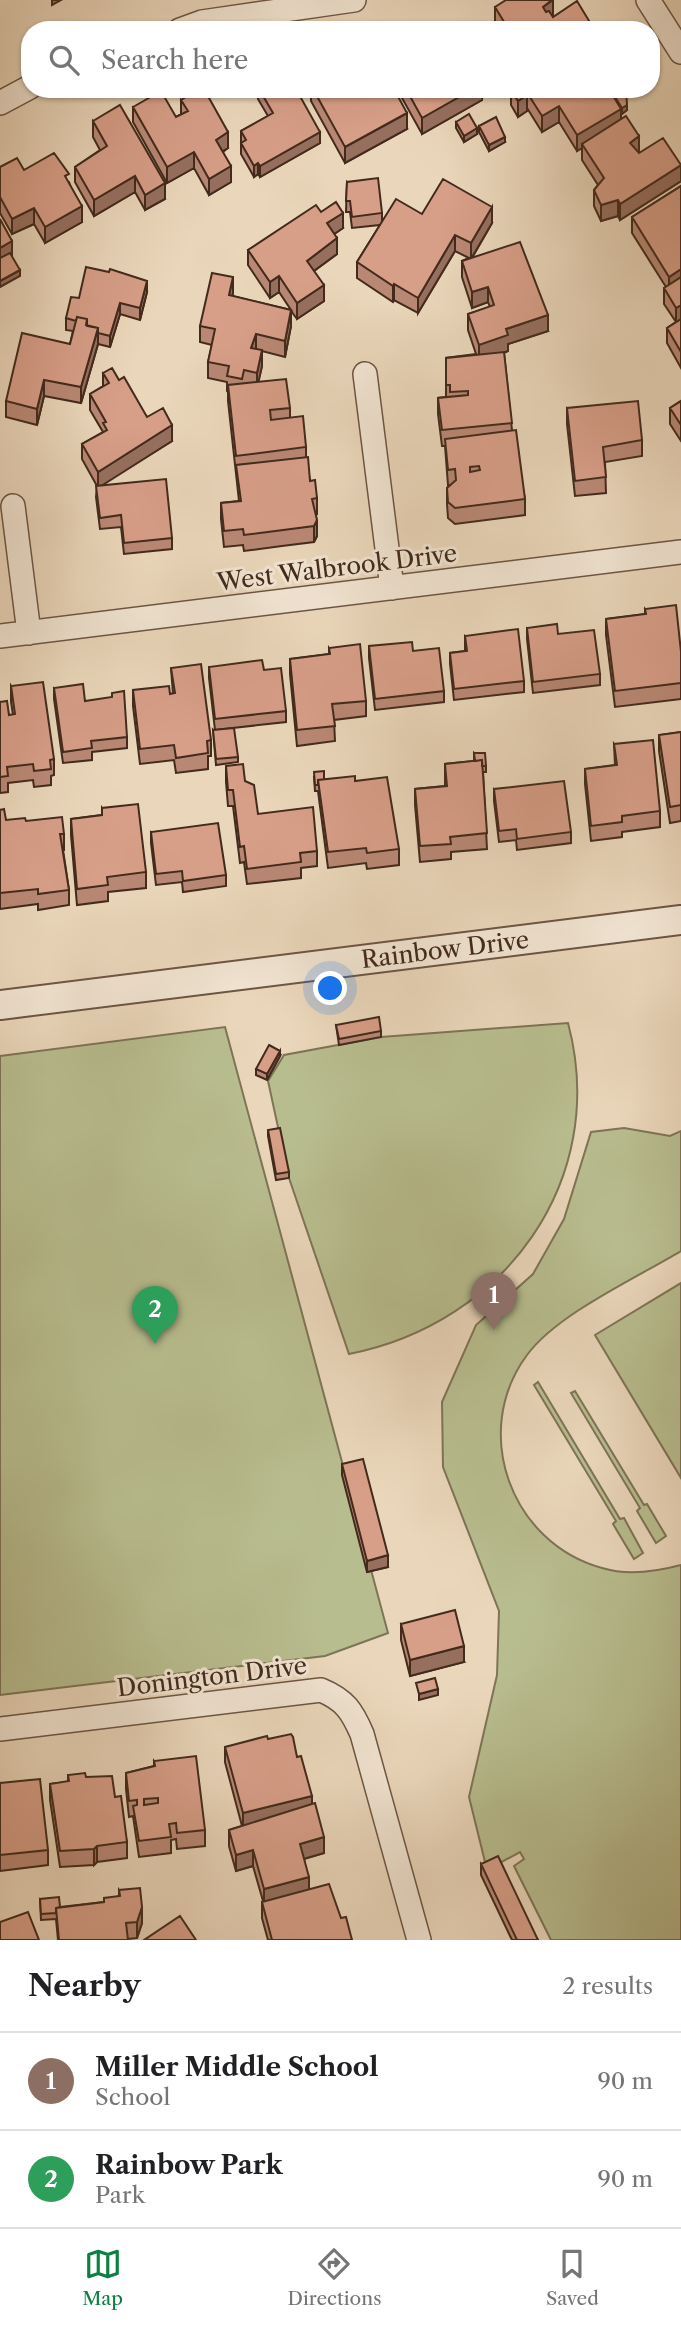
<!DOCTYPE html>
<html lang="en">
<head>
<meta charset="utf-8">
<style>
	:root { --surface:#fff; --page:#f2f2f2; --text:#202124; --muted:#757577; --line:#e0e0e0; --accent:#0b8043 }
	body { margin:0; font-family:"Libre Caslon Text",serif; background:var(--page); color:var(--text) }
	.you { position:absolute; left:331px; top:989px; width:24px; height:24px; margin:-18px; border:5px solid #fff; border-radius:50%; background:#1a73e8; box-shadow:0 0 0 10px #1a73e833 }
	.badge { display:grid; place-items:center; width:46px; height:46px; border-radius:50%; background:var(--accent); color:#fff; font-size:23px; font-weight:700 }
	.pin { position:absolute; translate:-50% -58px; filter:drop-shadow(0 2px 4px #0008) }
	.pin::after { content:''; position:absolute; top:37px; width:24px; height:21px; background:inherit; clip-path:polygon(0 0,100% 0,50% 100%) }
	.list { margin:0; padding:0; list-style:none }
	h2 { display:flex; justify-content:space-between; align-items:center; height:91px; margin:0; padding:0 28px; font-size:30px }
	h2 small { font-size:23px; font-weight:400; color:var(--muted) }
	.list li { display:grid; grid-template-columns:46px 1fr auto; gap:21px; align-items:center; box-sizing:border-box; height:98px; padding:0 28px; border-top:2px solid var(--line) }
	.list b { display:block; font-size:26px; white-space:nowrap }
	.list p { margin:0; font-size:23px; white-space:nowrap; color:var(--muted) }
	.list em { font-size:23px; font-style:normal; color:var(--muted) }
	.icon { flex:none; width:38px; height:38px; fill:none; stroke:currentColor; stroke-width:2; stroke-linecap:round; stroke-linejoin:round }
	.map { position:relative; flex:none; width:681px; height:1940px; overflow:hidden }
	.search { position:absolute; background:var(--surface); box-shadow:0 2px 5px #0004; left:21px; right:21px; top:21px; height:77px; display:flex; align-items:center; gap:18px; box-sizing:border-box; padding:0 24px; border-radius:28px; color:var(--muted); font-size:26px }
	.sheet { height:287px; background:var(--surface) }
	nav { display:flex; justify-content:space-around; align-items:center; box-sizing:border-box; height:98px; border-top:2px solid var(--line); background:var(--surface); font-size:19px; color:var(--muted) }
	nav a { display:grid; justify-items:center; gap:4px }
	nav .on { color:var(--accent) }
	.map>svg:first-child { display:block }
	.green { fill:#b8bd8f; stroke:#7e7456; stroke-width:2 }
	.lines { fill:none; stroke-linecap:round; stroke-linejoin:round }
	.minor-casing { stroke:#6d5544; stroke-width:26 }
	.tertiary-casing { stroke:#6d5544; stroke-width:32 }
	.minor { stroke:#f1e4d2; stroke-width:23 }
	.tertiary { stroke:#f1e4d2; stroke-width:28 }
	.wall { fill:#b98875; stroke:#432a1c; stroke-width:2 }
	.shaded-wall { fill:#966f5f; stroke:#432a1c; stroke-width:2 }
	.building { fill:#d79e88; stroke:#432a1c; stroke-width:2; fill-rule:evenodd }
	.labels { text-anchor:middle; stroke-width:6; stroke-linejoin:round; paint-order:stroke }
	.street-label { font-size:24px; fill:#432a1c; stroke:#f1e4d2 }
</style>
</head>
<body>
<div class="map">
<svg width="681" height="1940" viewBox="0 0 681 1940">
	<rect width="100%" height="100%" fill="#ead6ba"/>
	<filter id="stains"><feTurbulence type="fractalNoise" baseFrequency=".00286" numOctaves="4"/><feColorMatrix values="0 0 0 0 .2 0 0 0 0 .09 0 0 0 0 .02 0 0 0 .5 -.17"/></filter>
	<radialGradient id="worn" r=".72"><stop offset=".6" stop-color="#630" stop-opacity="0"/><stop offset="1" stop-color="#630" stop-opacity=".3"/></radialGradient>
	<!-- green -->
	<path class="green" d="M 568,1023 C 610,1180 504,1324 349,1354 L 289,1178 L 268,1081 L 284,1055 L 381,1037 Z
		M 225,1027 L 388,1633 L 325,1656 L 0,1695 L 0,1056 Z
		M 624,1128 L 670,1136 L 681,1131 L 681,1251 C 636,1278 557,1314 527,1355 C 470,1432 511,1543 602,1568 C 628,1576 655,1572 681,1565 L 681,1940 L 551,1940 L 514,1866 L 524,1859 L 520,1852 L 487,1870 L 469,1797 L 497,1675 L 499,1611 L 443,1467 L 442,1402 L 476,1325 L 533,1274 L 564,1219 L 591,1132 Z
		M 681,1283 L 681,1478 L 595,1335 Z
		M 538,1382 L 620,1519 L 624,1518 L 643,1553 L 634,1559 L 613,1524 L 616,1521 L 534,1385 Z
		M 575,1391 L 644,1505 L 647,1504 L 666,1536 L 656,1543 L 637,1511 L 640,1508 L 571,1393 Z"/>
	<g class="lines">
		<defs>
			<path id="minor" d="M 648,0 L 681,52
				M 180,30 L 202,22 L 354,0
				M 0,103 L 30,87
				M 365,374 L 392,588
				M 13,506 L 29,633
				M 0,636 L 681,552
				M 0,1729 L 321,1690 C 345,1700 352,1711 362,1734 L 419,1940"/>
			<path id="tertiary" d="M 0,1005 L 681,920"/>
		</defs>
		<!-- minor casing -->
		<use href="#minor" class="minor-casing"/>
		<!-- tertiary casing -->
		<use href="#tertiary" class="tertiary-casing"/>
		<!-- minor -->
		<use href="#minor" class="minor"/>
		<!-- tertiary -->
		<use href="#tertiary" class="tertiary"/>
	</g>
	<!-- wall -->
	<path class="wall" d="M 552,0 L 553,17 L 594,30 L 500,30 L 495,23 L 495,7 Z
		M 258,89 L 296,89 L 320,143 L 260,177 L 258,174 L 254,177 L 241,154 L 241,131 L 268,116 L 258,99 Z
		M 311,89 L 350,89 L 353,95 L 407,129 L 345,163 L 311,101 Z
		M 397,89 L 482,89 L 482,100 L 422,134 Z
		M 607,89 L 627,110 L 622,114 L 621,113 L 621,118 L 639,152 L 681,181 L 620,220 L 618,216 L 601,221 L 594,206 L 594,190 L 598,185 L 582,160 L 582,148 L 577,151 L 559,122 L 542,132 L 527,108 L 527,111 L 518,117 L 511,105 L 511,90 L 598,94 L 599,94 Z
		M 181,100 L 228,148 L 223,152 L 231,182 L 209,195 L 194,168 L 167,183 L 133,122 L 133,107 L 176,117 L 181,114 Z
		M 93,121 L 165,199 L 145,210 L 135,192 L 94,216 L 75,182 L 75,167 L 100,150 L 93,137 Z
		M 456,122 L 477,134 L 464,142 L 456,128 Z
		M 479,126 L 505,142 L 489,151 L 479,132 Z
		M 0,167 L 24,170 L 69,182 L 82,222 L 45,243 L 34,224 L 12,234 L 0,213 Z
		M 347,182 L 382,213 L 382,222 L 422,214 L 492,223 L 472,258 L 548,331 L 508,344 L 508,351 L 504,353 L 512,430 L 525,499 L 525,515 L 455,524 L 448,518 L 447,504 L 447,488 L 450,485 L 448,485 L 445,446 L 442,446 L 438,414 L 438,398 L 446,397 L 446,358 L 476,354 L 468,330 L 468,314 L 490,307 L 488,302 L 472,308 L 462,277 L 462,261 L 469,258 L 455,251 L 418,313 L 394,300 L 393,302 L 357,278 L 357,262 L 380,225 L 352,228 L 350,212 L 346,212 Z
		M 681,186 L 681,368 L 667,343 L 667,328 L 676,322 L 664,304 L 664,288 L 666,287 L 632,233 L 632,217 Z
		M 321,212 L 343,228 L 334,234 L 337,254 L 314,271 L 324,301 L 297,319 L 291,311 L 291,326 L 285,357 L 262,351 L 262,366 L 258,382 L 290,408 L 290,418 L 306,447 L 306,457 L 310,481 L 317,498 L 317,514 L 316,514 L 317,536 L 314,542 L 282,546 L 244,551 L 243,545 L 224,547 L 221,519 L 221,503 L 239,501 L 228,401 L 228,392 L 227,391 L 227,382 L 208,378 L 208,362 L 212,345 L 200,342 L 200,326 L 233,293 L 232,296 L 291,310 L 279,292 L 270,298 L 248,265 L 248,250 Z
		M 147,292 L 140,320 L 120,314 L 110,347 L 98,344 L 81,403 L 44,396 L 37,425 L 6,417 L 6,401 L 70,344 L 73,331 L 66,330 L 66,318 L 79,298 Z
		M 103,373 L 119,380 L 147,417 L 172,441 L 101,485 L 172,538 L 172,549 L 124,554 L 121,527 L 100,529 L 96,497 L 97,486 L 82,459 L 82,444 L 103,432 L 90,410 L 90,394 L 103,386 Z
		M 681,401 L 681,441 L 670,424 L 670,408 Z
		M 567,408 L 642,440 L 642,456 L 605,462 L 606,493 L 575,496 L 567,424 Z
		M 645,609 L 681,652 L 681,699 L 615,707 L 606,635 L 606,619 L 645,614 Z
		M 527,628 L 558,634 L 600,674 L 600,685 L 533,693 L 527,639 Z
		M 465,636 L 524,681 L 524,692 L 454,700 L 450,664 L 450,653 L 465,651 Z
		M 369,646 L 413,651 L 444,691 L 444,702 L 375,710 L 369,658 Z
		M 329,648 L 366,701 L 366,716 L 334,720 L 335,741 L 297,746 L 290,674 L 290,659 L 329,654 Z
		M 209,667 L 264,670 L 286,711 L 286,722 L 215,730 L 209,678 Z
		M 171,668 L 211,740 L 211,756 L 208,756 L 208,769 L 176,773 L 174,760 L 140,764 L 133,706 L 133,690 L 173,694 Z
		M 11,686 L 54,759 L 54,775 L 51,776 L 51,785 L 34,787 L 33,780 L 8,783 L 8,792 L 0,793 L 0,702 L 9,715 L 13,715 L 11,702 Z
		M 54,688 L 85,701 L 127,737 L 127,748 L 92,752 L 92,760 L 63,763 L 54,699 Z
		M 213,730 L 238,757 L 238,762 L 216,765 Z
		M 681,732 L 681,821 L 670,823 L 659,751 L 659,735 Z
		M 614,744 L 660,811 L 660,827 L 622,832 L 622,837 L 591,841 L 585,784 L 585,769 L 615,765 Z
		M 474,753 L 486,766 L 486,772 L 483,772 L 487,849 L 451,852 L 451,859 L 420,862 L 415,805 L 415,789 L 445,786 L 445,764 L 474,761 Z
		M 226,766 L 245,781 L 258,814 L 317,851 L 317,866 L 301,868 L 301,878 L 247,884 L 244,862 L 240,863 L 233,806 L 228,806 L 226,782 Z
		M 314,777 L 324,780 L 355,781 L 399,849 L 399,865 L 367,869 L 366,863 L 328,868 L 318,791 L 315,791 Z
		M 494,789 L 571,832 L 571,843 L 517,850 L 516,840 L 499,842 L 494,801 Z
		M 102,808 L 146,872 L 146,888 L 108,892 L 108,901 L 77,905 L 71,835 L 71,819 L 102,815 Z
		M 0,810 L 6,820 L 26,821 L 64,834 L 64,850 L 63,850 L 69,890 L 69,905 L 38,910 L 38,904 L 0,909 Z
		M 151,832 L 226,875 L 226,886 L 183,892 L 182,882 L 156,885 L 151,843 Z
		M 336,1025 L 381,1031 L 381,1037 L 339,1045 Z
		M 280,1056 L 267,1080 L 256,1075 L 256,1069 Z
		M 268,1130 L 289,1172 L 289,1178 L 276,1180 L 268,1136 Z
		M 342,1464 L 388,1567 L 367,1572 L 342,1475 Z
		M 401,1624 L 464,1662 L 410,1676 L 401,1640 Z
		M 268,1739 L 297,1757 L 312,1804 L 324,1853 L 304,1859 L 309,1889 L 341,1918 L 352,1940 L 268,1940 L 262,1918 L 262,1902 L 263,1901 L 253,1866 L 236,1871 L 229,1846 L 229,1830 L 242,1826 L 225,1762 L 225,1747 Z
		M 154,1761 L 205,1830 L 205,1846 L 177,1849 L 176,1839 L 171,1840 L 171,1853 L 139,1857 L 133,1816 L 129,1817 L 126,1789 L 126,1773 L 154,1766 Z
		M 68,1775 L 86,1777 L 115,1797 L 127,1842 L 127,1858 L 97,1862 L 94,1865 L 60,1867 L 50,1800 L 50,1784 L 68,1782 Z
		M 0,1783 L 48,1850 L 48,1865 L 0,1871 Z
		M 481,1864 L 538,1940 L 512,1940 L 481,1875 Z
		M 119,1890 L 142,1923 L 137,1938 L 128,1939 L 128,1940 L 58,1940 L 56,1919 L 41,1920 L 40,1899 L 60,1907 L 104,1902 L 119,1896 Z"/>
	<!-- shaded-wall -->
	<path class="shaded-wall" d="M 52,0 L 61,0 L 52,5 Z
		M 553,0 L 553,16 L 543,22 L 543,7 Z
		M 473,89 L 482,89 L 482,100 L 422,134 L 422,118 Z
		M 593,89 L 605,89 L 597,94 Z
		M 527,95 L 527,111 L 518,117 L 518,101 Z
		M 627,105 L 627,110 L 622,114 L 622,108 Z
		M 559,106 L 559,122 L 542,132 L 542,116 Z
		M 621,109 L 621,125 L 582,144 L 582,148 L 577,151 L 577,135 Z
		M 407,113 L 407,129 L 345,163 L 345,147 Z
		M 477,128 L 477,134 L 464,142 L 464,136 Z
		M 228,132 L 228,148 L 216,155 L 216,140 Z
		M 320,132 L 320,143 L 260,177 L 260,166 Z
		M 639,136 L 639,152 L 630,159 L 630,143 Z
		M 505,137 L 505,142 L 489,151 L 489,145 Z
		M 194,152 L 194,168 L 167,183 L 167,167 Z
		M 258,163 L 258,174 L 254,177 L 254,166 Z
		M 681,165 L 681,181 L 620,220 L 620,204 Z
		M 231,166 L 231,182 L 209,195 L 209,179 Z
		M 135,176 L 135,192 L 94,216 L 94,200 Z
		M 165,183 L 165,199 L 145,210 L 145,195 Z
		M 618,200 L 618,216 L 601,221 L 601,205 Z
		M 82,206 L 82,222 L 45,243 L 45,227 Z
		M 492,207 L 492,223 L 471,259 L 471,243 Z
		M 34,208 L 34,224 L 12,234 L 12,219 Z
		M 343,213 L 343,228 L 327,239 L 327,223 Z
		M 455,235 L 455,251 L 418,313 L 418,298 Z
		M 337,238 L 337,254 L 307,276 L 307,261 Z
		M 12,241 L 12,257 L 0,264 L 0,248 Z
		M 681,269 L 681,285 L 669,293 L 669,277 Z
		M 20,270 L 20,276 L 0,287 L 0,281 Z
		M 279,276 L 279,292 L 270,298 L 270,282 Z
		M 233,277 L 233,293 L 229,311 L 229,295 Z
		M 147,281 L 147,292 L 140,320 L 140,308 Z
		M 394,284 L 394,300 L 393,302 L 393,286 Z
		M 324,285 L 324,301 L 297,319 L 297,303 Z
		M 488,287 L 488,302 L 472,308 L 472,292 Z
		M 120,303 L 120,314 L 110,347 L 110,336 Z
		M 681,305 L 681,321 L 676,324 L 676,308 Z
		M 291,310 L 291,326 L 285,357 L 285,341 Z
		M 548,315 L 548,331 L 508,344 L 508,351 L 479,361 L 479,345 L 506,329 Z
		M 98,328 L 98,344 L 81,403 L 81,387 Z
		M 256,334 L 256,350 L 251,348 Z
		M 262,350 L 262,366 L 257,389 L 257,373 Z
		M 44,380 L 44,396 L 37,425 L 37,409 Z
		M 172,425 L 172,441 L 98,488 L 98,472 Z
		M 317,520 L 317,536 L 314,542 L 314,526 Z
		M 280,1051 L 280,1056 L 267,1080 L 267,1074 Z
		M 388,1555 L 388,1567 L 367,1572 L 367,1561 Z
		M 464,1646 L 464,1662 L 410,1676 L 410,1660 Z
		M 438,1689 L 438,1695 L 419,1700 L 419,1694 Z
		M 312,1796 L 312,1812 L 243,1829 L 243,1813 Z
		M 324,1837 L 324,1853 L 300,1860 L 300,1844 Z
		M 97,1846 L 97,1862 L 94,1865 L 94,1849 Z
		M 253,1850 L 253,1866 L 236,1871 L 236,1855 Z
		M 309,1877 L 309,1893 L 264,1905 L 264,1889 Z
		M 142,1907 L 142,1923 L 137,1938 L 137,1922 Z"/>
	<!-- building -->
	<path class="building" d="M 506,0 L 552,0 L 543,7 L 546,12 L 549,11 L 553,17 L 577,1 L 594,29 L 592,30 L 509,30 L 495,7 Z
		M 199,89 L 204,89 L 228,132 L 216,140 L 231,166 L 209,179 L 194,152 L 167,167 L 133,107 L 161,91 L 176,117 L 188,111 L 181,100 Z
		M 259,89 L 296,89 L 320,132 L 260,166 L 258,163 L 254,166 L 241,143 L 246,140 L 241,131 L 273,113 Z
		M 313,89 L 350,89 L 353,95 L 365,89 L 394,89 L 407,113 L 345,147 Z
		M 406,89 L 473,89 L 422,118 Z
		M 595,89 L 599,94 L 607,89 L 609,89 L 621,109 L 577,135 L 559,106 L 542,116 L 526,91 L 527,95 L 518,101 L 511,90 Z
		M 610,89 L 626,89 L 627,105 L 622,108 Z
		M 120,105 L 165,183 L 145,195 L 135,176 L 94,200 L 75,167 L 107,146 L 93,121 Z
		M 469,114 L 477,128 L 464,136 L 456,122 Z
		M 626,116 L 639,136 L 630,143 L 639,153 L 663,138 L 681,165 L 620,204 L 618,200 L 601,205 L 594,190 L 604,178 L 582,144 Z
		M 496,117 L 505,137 L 489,145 L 479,126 Z
		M 54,153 L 69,174 L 65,176 L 82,206 L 45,227 L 34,208 L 12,219 L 0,197 L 0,167 L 17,158 L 24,170 Z
		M 378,178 L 382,213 L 352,217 L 350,201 L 346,201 L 347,182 Z
		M 443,179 L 492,207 L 471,243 L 455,235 L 418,298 L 394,284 L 393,286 L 357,262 L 396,199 L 422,214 Z
		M 681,186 L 681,269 L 669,277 L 632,217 Z
		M 336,202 L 343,213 L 327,223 L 337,238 L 307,261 L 324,285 L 297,303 L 279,276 L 270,282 L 248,250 L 316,205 L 321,212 Z
		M 0,219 L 12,241 L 0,248 Z
		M 520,242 L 548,315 L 506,329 L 508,335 L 479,345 L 468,314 L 494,305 L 488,287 L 472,292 L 462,261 Z
		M 10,253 L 20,270 L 0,281 L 0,258 Z
		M 86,267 L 109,272 L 110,269 L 147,281 L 140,308 L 120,303 L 110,336 L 98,333 L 98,328 L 87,326 L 87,319 L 77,317 L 76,321 L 66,318 L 71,297 L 79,298 Z
		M 212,273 L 233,277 L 229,295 L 291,310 L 285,341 L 256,334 L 251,348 L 262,350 L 257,373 L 244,370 L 242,379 L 227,376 L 229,366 L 208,362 L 215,329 L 200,326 Z
		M 681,277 L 681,305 L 676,308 L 664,288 Z
		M 77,317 L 87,319 L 86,325 L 98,328 L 81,387 L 44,380 L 37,409 L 6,401 L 22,333 L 70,344 Z
		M 681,319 L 681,352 L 667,328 Z
		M 504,352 L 512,423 L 442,430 L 438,398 L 468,395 L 468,391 L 450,392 L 450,385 L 446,385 L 446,358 Z
		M 112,368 L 119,380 L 124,377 L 147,417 L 163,408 L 172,425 L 98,472 L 82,444 L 107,430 L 103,423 L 106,422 L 90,394 L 109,383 L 103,373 Z
		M 286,379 L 290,408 L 270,410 L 271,420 L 303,416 L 306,447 L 236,456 L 228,385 Z
		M 638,401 L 642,440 L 603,447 L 606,477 L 575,481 L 567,408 Z
		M 681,401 L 681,425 L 670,408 Z
		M 516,430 L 525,499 L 455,508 L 448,502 L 447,488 L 456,480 L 455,469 L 448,470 L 445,439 ZM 479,466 L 480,470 L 470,472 L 470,467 Z
		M 308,457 L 310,481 L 315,480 L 317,498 L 312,499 L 317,520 L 314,526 L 244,535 L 243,529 L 224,531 L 221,503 L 241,501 L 236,465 Z
		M 166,479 L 172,538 L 124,543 L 121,515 L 100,518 L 96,486 Z
		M 676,605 L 681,652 L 681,683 L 615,691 L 606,619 L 646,614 L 645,609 Z
		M 557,624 L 558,634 L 594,630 L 600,674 L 533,682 L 527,628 Z
		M 518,629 L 524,681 L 454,689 L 450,653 L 467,651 L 465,636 Z
		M 412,642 L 413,651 L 439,648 L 444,691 L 375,699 L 369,646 Z
		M 360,644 L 366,701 L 332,704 L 335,726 L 297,730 L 290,659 L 330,654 L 329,648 Z
		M 262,660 L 264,670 L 281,668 L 286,711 L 215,719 L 209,667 Z
		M 201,664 L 211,740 L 207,741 L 208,753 L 176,758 L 174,745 L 140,749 L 133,690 L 169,686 L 170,694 L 175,693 L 171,668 Z
		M 43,682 L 54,759 L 50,760 L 51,769 L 34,771 L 33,764 L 7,767 L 8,776 L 0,777 L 0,702 L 7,701 L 9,715 L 15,714 L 11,686 Z
		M 83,684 L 85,701 L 112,697 L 112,693 L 124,691 L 127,737 L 91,741 L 92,748 L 63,752 L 54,688 Z
		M 234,728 L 238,757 L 216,759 L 213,730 Z
		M 681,732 L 681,805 L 670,807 L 659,735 Z
		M 653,740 L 660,811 L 622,816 L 622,822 L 591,826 L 585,769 L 617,765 L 614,744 Z
		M 474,753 L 485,753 L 486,766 L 482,766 L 482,760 L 475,761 Z
		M 482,760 L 487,833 L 450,837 L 451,844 L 420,846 L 415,789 L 447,786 L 445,764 Z
		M 243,764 L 245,781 L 254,785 L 258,814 L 313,807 L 317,851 L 300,853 L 301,862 L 247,869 L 244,846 L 240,847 L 233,790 L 228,790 L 226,766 Z
		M 324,771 L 324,780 L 318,780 L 318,785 L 315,785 L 314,772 Z
		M 355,776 L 355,781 L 387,777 L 399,849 L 367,853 L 366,848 L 328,852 L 318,780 Z
		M 564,781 L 571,832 L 517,839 L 516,829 L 499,831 L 494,789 Z
		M 138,804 L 146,872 L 107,877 L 108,885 L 77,889 L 71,819 L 102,815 L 102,808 Z
		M 4,809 L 6,820 L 25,818 L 26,821 L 62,817 L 64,834 L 60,834 L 69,890 L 38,894 L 38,889 L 0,893 L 0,810 Z
		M 218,823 L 226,875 L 183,881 L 182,871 L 156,874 L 151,832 Z
		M 379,1017 L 381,1031 L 339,1039 L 336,1025 Z
		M 269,1045 L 280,1051 L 267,1074 L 256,1069 Z
		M 280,1128 L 289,1172 L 276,1174 L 268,1130 Z
		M 363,1459 L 388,1555 L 367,1561 L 342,1464 Z
		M 455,1610 L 464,1646 L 410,1660 L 401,1624 Z
		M 435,1678 L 438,1689 L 419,1694 L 416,1683 Z
		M 291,1734 L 293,1737 L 297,1757 L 301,1756 L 312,1796 L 243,1813 L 225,1747 L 267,1736 L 268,1739 Z
		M 196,1756 L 205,1830 L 177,1833 L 176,1823 L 169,1824 L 171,1837 L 139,1841 L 133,1806 L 137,1805 L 137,1800 L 129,1801 L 126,1773 L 155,1766 L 154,1761 ZM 158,1798 L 158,1803 L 144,1805 L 144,1799 Z
		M 85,1773 L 86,1777 L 112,1776 L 115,1797 L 121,1796 L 127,1842 L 97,1846 L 94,1849 L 60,1851 L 50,1784 L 69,1781 L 68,1775 Z
		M 40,1779 L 48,1850 L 0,1855 L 0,1783 Z
		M 315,1803 L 324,1837 L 300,1844 L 309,1877 L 264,1889 L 253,1850 L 236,1855 L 229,1830 Z
		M 498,1856 L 538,1940 L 517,1940 L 481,1864 Z
		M 329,1884 L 341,1918 L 346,1917 L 352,1940 L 272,1940 L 262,1902 Z
		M 140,1888 L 142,1907 L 137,1922 L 126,1923 L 128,1940 L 59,1940 L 56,1908 L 104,1902 L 104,1898 L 120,1896 L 119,1890 Z
		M 59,1897 L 60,1907 L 56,1908 L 56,1913 L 41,1914 L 40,1899 Z
		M 28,1912 L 39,1940 L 0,1940 L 0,1922 Z
		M 180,1916 L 196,1940 L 144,1940 Z"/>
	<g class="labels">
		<!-- street labels -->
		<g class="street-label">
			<text transform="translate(337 568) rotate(-7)" y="8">West Walbrook Drive</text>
			<text transform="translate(445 950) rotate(-7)" y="8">Rainbow Drive</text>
			<text transform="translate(212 1677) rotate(-7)" y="8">Donington Drive</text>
		</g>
	</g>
	<rect width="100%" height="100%" filter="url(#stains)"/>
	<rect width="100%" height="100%" fill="url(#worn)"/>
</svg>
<div class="you"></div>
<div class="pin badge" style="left:494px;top:1330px;background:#8d6e63">1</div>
<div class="pin badge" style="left:155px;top:1344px;background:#2e9e5b">2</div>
<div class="search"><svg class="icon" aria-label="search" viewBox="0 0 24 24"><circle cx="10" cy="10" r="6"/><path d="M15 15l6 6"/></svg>Search here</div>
</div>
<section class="sheet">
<h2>Nearby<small>2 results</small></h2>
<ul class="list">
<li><span class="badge" style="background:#8d6e63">1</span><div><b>Miller Middle School</b><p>School</p></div><em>90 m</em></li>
<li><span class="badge" style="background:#2e9e5b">2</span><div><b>Rainbow Park</b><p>Park</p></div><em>90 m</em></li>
</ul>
</section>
<nav>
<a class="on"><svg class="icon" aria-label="map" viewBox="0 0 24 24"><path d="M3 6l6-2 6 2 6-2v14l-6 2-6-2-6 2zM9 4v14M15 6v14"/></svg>Map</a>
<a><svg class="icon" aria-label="directions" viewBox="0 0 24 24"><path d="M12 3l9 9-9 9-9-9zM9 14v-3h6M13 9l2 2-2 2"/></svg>Directions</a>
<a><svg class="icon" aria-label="saved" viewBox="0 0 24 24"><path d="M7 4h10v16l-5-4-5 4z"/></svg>Saved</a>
</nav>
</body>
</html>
